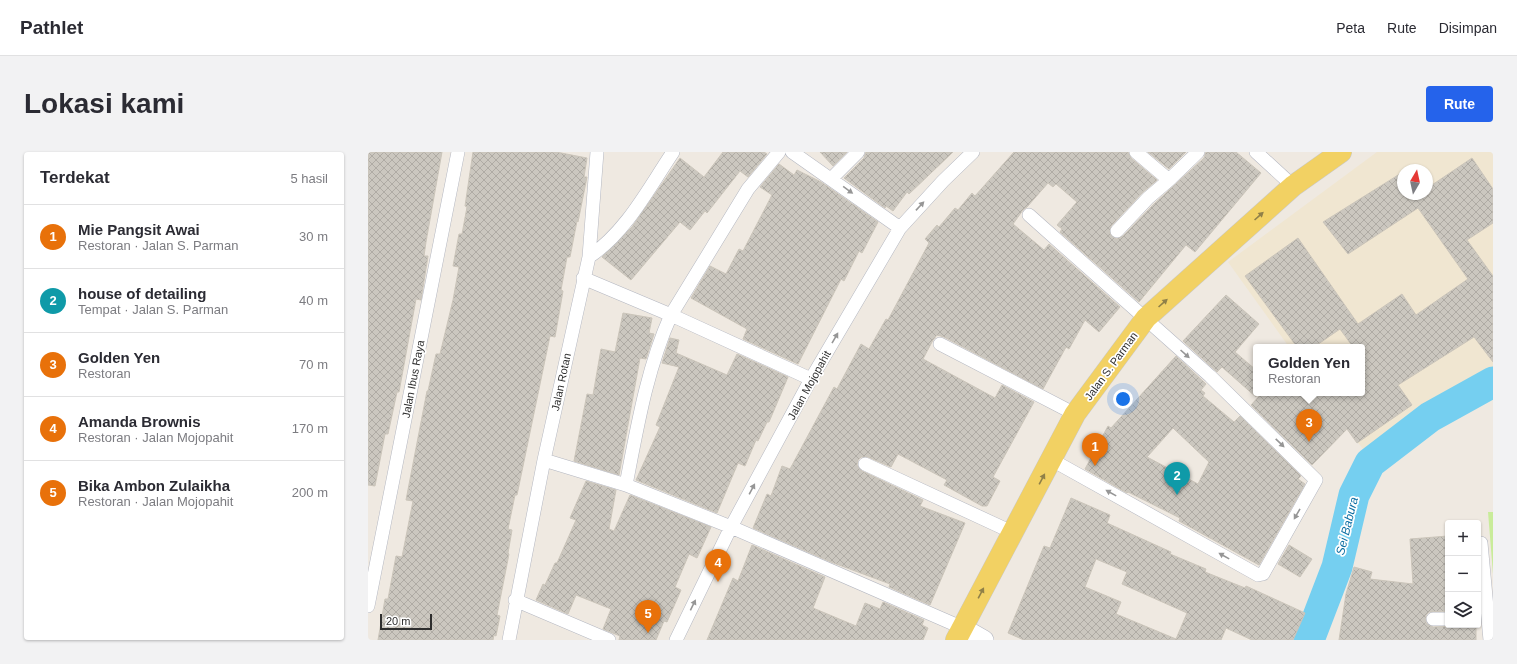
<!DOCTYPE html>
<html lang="id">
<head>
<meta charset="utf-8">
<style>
	:root { --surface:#fff; --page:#f2f2f3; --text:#2b2b33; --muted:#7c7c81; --line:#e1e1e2; --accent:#2563eb }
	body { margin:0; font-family:Helvetica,sans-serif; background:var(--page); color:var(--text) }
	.controls { position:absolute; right:12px; bottom:12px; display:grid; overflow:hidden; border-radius:4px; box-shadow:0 1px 3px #0004 }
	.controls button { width:36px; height:36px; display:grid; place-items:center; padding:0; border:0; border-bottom:1px solid var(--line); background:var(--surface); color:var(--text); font:20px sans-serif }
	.compass { position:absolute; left:1029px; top:12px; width:36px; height:36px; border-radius:50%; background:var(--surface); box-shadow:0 1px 3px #0004; rotate:9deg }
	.scale { position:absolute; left:12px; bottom:10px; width:52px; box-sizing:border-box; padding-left:4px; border:2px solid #2e2e2e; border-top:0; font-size:11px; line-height:14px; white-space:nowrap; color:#2e2e2e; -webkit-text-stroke:3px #fff; paint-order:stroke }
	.you { position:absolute; left:755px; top:247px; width:14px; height:14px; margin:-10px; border:3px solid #fff; border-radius:50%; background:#1a73e8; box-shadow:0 0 0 6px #1a73e833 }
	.badge { display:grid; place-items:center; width:26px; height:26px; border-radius:50%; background:var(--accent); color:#fff; font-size:13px; font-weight:700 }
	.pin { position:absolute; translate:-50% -33px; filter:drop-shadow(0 1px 2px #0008) }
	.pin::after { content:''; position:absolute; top:21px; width:14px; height:12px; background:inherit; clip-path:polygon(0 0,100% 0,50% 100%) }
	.popup { position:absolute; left:885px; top:192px; width:112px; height:52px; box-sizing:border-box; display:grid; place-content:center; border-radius:4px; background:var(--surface); filter:drop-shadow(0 1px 3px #0005); font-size:13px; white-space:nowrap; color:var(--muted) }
	.popup b { font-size:15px; color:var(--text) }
	.popup::after { content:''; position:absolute; left:50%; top:100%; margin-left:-8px; border:8px solid transparent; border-top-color:var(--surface) }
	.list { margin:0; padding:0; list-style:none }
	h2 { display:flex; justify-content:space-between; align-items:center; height:52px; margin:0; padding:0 16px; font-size:17px }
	h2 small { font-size:13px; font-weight:400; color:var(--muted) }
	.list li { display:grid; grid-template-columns:26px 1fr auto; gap:12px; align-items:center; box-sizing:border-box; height:64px; padding:0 16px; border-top:1px solid var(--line) }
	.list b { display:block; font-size:15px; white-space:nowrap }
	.list p { margin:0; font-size:13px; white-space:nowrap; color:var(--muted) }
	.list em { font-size:13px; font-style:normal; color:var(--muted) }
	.icon { flex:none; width:22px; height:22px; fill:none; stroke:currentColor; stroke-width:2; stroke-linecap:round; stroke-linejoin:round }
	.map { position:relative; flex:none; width:1125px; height:488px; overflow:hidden; border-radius:4px }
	header { display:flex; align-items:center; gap:24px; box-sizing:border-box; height:56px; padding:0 20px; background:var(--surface); border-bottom:1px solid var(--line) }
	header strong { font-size:19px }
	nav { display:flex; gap:22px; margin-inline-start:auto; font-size:14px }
	.intro { display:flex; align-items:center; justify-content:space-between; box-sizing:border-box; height:96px; padding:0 24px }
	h1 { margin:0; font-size:28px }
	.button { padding:10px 18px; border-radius:4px; background:var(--accent); color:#fff; font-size:14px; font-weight:700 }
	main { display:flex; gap:24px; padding:0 24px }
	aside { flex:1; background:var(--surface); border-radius:4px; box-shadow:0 1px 3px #0004 }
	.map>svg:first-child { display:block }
	.education { fill:#f0e6d1; fill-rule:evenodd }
	.pitch { fill:#c9ec9a }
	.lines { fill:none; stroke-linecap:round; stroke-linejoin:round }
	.river { stroke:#75cff0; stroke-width:31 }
	.building { fill:url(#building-cross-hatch); stroke:#cbc5ba; fill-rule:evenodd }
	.street-casing { stroke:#b4b7c1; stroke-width:14 }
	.secondary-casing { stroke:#b4b7c1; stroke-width:20 }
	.primary-casing { stroke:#c9c9c9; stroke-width:22 }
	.street { stroke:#fff; stroke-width:13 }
	.secondary { stroke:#fff; stroke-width:19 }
	.primary { stroke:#f2d163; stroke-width:21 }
	.oneway { fill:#969696 }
	.oneway2 { fill:#908048 }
	.labels { text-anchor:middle; stroke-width:3.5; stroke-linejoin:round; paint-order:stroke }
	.street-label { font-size:11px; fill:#2e2e2e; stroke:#fff }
	.water-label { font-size:12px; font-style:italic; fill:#0d6fa3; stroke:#fff }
</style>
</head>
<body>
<header>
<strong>Pathlet</strong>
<nav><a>Peta</a><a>Rute</a><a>Disimpan</a></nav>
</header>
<div class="intro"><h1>Lokasi kami</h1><a class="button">Rute</a></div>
<main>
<aside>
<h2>Terdekat<small>5 hasil</small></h2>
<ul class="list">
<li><span class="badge" style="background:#e8710a">1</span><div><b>Mie Pangsit Awai</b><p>Restoran · Jalan S. Parman</p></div><em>30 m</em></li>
<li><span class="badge" style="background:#0f9aa8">2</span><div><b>house of detailing</b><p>Tempat · Jalan S. Parman</p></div><em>40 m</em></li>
<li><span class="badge" style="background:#e8710a">3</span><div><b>Golden Yen</b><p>Restoran</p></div><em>70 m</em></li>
<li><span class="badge" style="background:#e8710a">4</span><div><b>Amanda Brownis</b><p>Restoran · Jalan Mojopahit</p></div><em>170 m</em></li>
<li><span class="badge" style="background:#e8710a">5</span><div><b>Bika Ambon Zulaikha</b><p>Restoran · Jalan Mojopahit</p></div><em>200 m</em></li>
</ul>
</aside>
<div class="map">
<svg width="1125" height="488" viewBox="0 0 1125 488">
	<defs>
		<pattern id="building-cross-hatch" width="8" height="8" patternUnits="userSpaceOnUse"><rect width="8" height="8" fill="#cbc7bf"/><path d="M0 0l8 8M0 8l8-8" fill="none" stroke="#afaba4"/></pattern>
	</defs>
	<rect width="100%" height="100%" fill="#efe9e1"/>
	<!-- education -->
	<path class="education" d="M 1009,0 L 1125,0 L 1125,218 L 995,297 L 965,259 L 994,241 L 994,195 L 921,195 L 860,110 ZM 1035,18 L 1059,18 L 1059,42 L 1035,42 Z"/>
	<!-- pitch -->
	<path class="pitch" d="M 1120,360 L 1125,360 L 1125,422 Z"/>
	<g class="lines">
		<!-- river -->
		<path class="river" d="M 941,488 L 969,415 L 986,343 L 1002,311 L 1062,265 L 1125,230"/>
	</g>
	<!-- building -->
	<path class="building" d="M 0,0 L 74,0 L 58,90 L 56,104 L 60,104 L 53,148 L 48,147 L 31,240 L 29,240 L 20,282 L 17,282 L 7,334 L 0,333 Z
		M 105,0 L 188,0 L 219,6 L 216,25 L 219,25 L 210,70 L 209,69 L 202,105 L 199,105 L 193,138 L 195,139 L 187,185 L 182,184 L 149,343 L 147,343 L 140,377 L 144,378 L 140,401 L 141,402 L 129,463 L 132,464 L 128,484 L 126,483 L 125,488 L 10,488 L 17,447 L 20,447 L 28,404 L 34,405 L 45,349 L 38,348 L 59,239 L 60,239 L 68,202 L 72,202 L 85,148 L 91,115 L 85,114 L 91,82 L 94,82 L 99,55 L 97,54 Z
		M 355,0 L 396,0 L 399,2 L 380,25 L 372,19 L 339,61 L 337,59 L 322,78 L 312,70 L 263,128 L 234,105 L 264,75 L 312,6 L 336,25 Z
		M 452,0 L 479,0 L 465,14 Z
		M 498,0 L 585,0 L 541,42 L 539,40 L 525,59 L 518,54 L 517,56 L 476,26 L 496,6 Z
		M 646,0 L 760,0 L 763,6 L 789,28 L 774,41 L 743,74 L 742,82 L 748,87 L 755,84 L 786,52 L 836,6 L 838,0 L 868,0 L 893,21 L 827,100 L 818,93 L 771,150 L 692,80 L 694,77 L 689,73 L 709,50 L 688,32 L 685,35 L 680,31 L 659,55 L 655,58 L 645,72 L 676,98 L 681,92 L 752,155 L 731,180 L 717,168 L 701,197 L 698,195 L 675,237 L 576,185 L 569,183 L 565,188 L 555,207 L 627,246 L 634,233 L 666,250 L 625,325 L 632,329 L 619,354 L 614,354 L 576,333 L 579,328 L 530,302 L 523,315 L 500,305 L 493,305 L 490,308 L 489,313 L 494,319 L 555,348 L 552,354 L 597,371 L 562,453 L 521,435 L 522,432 L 463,410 L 385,376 L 399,342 L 403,344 L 414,314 L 422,317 L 466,235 L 469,237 L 493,192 L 501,197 L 518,167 L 520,168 L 561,91 L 557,87 L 569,73 L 571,75 L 587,56 L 590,58 L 604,41 L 607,44 Z
		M 780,0 L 818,0 L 801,17 Z
		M 1104,6 L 1125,37 L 1125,71 L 1099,88 L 1125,124 L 1125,210 L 1106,185 L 1030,233 L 1044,253 L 989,291 L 979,277 L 944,313 L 883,253 L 894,241 L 994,241 L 994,195 L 985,195 L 972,177 L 946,195 L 929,195 L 877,124 L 930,86 L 990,172 L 1034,142 L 1048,163 L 1100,127 L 1050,56 L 980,102 L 955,70 L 1035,20 L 1035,42 L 1059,42 L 1059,31 L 1061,35 Z
		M 411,12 L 426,23 L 429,18 L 453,30 L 510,70 L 494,101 L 491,99 L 476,129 L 473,127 L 430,212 L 375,187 L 379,177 L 323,146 L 342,114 L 358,122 L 371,97 L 375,99 L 404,43 L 392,35 Z
		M 858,143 L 891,172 L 867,200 L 888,218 L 888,245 L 854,215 L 849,220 L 815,189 Z
		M 255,161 L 284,166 L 281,181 L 286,182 L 278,207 L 272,206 L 251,323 L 206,309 L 219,242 L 225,243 L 233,197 L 247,200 Z
		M 302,186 L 311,188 L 308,201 L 359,223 L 369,202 L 420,225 L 401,270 L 399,270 L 390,289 L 388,288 L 377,314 L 370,311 L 349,361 L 268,328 L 292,275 L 288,273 L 311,215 L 294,211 Z
		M 808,204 L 838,232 L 833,238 L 837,241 L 835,244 L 866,270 L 872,264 L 933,324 L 930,327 L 937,332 L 891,413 L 811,369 L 812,366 L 760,340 L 759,341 L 717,317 L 740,274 L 743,276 ZM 805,276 L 841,310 L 830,332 L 779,305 Z
		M 218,329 L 248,338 L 241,377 L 246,379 L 262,343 L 343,375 L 329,406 L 321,402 L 307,435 L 313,438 L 299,470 L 296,469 L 288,488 L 251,488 L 252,484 L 235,477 L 243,457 L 208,443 L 200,462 L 168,448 L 175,432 L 177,433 L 187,411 L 189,411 L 208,368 L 202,366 Z
		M 703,346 L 742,363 L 739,371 L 803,400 L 802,402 L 838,417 L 837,420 L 877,436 L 878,434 L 937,461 L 925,488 L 884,488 L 858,476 L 853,488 L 656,488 L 640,481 L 676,394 L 682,396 ZM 728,407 L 759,420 L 754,432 L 819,461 L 808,487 L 748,462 L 753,450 L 717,435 Z
		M 1080,384 L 1080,459 L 1061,460 L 1058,463 L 1058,471 L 1065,475 L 1108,473 L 1108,488 L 971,488 L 978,442 L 986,415 L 1004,420 L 1002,427 L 1045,432 L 1042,387 Z
		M 384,393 L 457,425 L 445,456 L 488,474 L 497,451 L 512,457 L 515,450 L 556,468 L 554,473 L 560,476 L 555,488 L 339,488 L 365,426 L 370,429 Z
		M 921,393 L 944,407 L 932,425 L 910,412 Z"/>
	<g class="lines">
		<defs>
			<path id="street" d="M 424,0 L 532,76
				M 768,0 L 801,28 L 830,0
				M 888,0 L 925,34
				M 464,26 L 490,0
				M 661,63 L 842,224 L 948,328 L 895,422 L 890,423 L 684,308
				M 749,79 L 780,46 L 801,28
				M 221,105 L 229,0
				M 215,126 L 303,163 L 443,227
				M 572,192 L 707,262
				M 176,308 L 258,333 L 363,375 L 595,476
				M 497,312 L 646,381
				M 258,333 C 269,276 279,216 303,163 L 380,37 L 411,0
				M 1113,391 L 1122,488
				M 147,448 L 241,488
				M 0,454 L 90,0
				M 1065,467 L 1080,467
				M 141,488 L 176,308 L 221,105 C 259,79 280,37 305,0
				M 308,488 L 363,375 L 443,227 L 532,76 L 575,29 L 605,0"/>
			<path id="secondary" d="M 595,476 L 616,488"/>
			<path id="primary" d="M 588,488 L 707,262 L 778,166 L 925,34 L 973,0"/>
		</defs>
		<!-- street casing -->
		<use href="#street" class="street-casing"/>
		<!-- secondary casing -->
		<use href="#secondary" class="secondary-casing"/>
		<!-- primary casing -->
		<use href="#primary" class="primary-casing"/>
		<!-- street -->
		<use href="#street" class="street"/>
		<!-- secondary -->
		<use href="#secondary" class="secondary"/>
		<!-- primary -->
		<use href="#primary" class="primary"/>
	</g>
	<!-- one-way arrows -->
	<defs><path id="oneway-solid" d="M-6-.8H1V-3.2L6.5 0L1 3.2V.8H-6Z"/></defs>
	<g class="oneway">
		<use href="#oneway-solid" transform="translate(480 38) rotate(36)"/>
		<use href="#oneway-solid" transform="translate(552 54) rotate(-47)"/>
		<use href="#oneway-solid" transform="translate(467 186) rotate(-60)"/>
		<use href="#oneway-solid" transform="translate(817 202) rotate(42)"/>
		<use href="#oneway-solid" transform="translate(912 291) rotate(44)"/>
		<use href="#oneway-solid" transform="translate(384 337) rotate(-62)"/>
		<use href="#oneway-solid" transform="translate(743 341) rotate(-151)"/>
		<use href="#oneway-solid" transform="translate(929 362) rotate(120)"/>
		<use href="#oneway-solid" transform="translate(856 404) rotate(-151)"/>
		<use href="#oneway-solid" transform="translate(325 453) rotate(-64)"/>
	</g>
	<g class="oneway2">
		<use href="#oneway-solid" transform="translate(891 64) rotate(-42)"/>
		<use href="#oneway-solid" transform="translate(795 151) rotate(-42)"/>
		<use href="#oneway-solid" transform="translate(674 327) rotate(-62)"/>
		<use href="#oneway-solid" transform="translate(613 441) rotate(-62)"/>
	</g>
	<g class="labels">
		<!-- street labels -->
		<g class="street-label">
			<text transform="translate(743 214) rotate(-54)" y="4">Jalan S. Parman</text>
			<text transform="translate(45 227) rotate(-79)" y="4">Jalan Ibus Raya</text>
			<text transform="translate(193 230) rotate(-78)" y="4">Jalan Rotan</text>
			<text transform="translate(441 233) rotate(-61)" y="4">Jalan Mojopahit</text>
		</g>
		<!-- water labels -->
		<g class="water-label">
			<text transform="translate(979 374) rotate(-76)" y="4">Sei Babura</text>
		</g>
	</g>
</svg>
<div class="controls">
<button>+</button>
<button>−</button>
<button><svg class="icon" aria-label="layers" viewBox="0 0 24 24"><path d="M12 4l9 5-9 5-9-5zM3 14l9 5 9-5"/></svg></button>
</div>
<svg class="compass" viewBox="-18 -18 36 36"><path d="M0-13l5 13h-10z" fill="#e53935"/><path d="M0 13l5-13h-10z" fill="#7c7c81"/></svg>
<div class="scale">20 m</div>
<div class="you"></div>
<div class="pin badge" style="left:727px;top:314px;background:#e8710a">1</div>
<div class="pin badge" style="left:809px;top:343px;background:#0f9aa8">2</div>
<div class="pin badge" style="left:941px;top:290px;background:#e8710a">3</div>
<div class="popup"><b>Golden Yen</b>Restoran</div>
<div class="pin badge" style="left:350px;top:430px;background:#e8710a">4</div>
<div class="pin badge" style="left:280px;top:481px;background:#e8710a">5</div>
</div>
</main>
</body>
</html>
